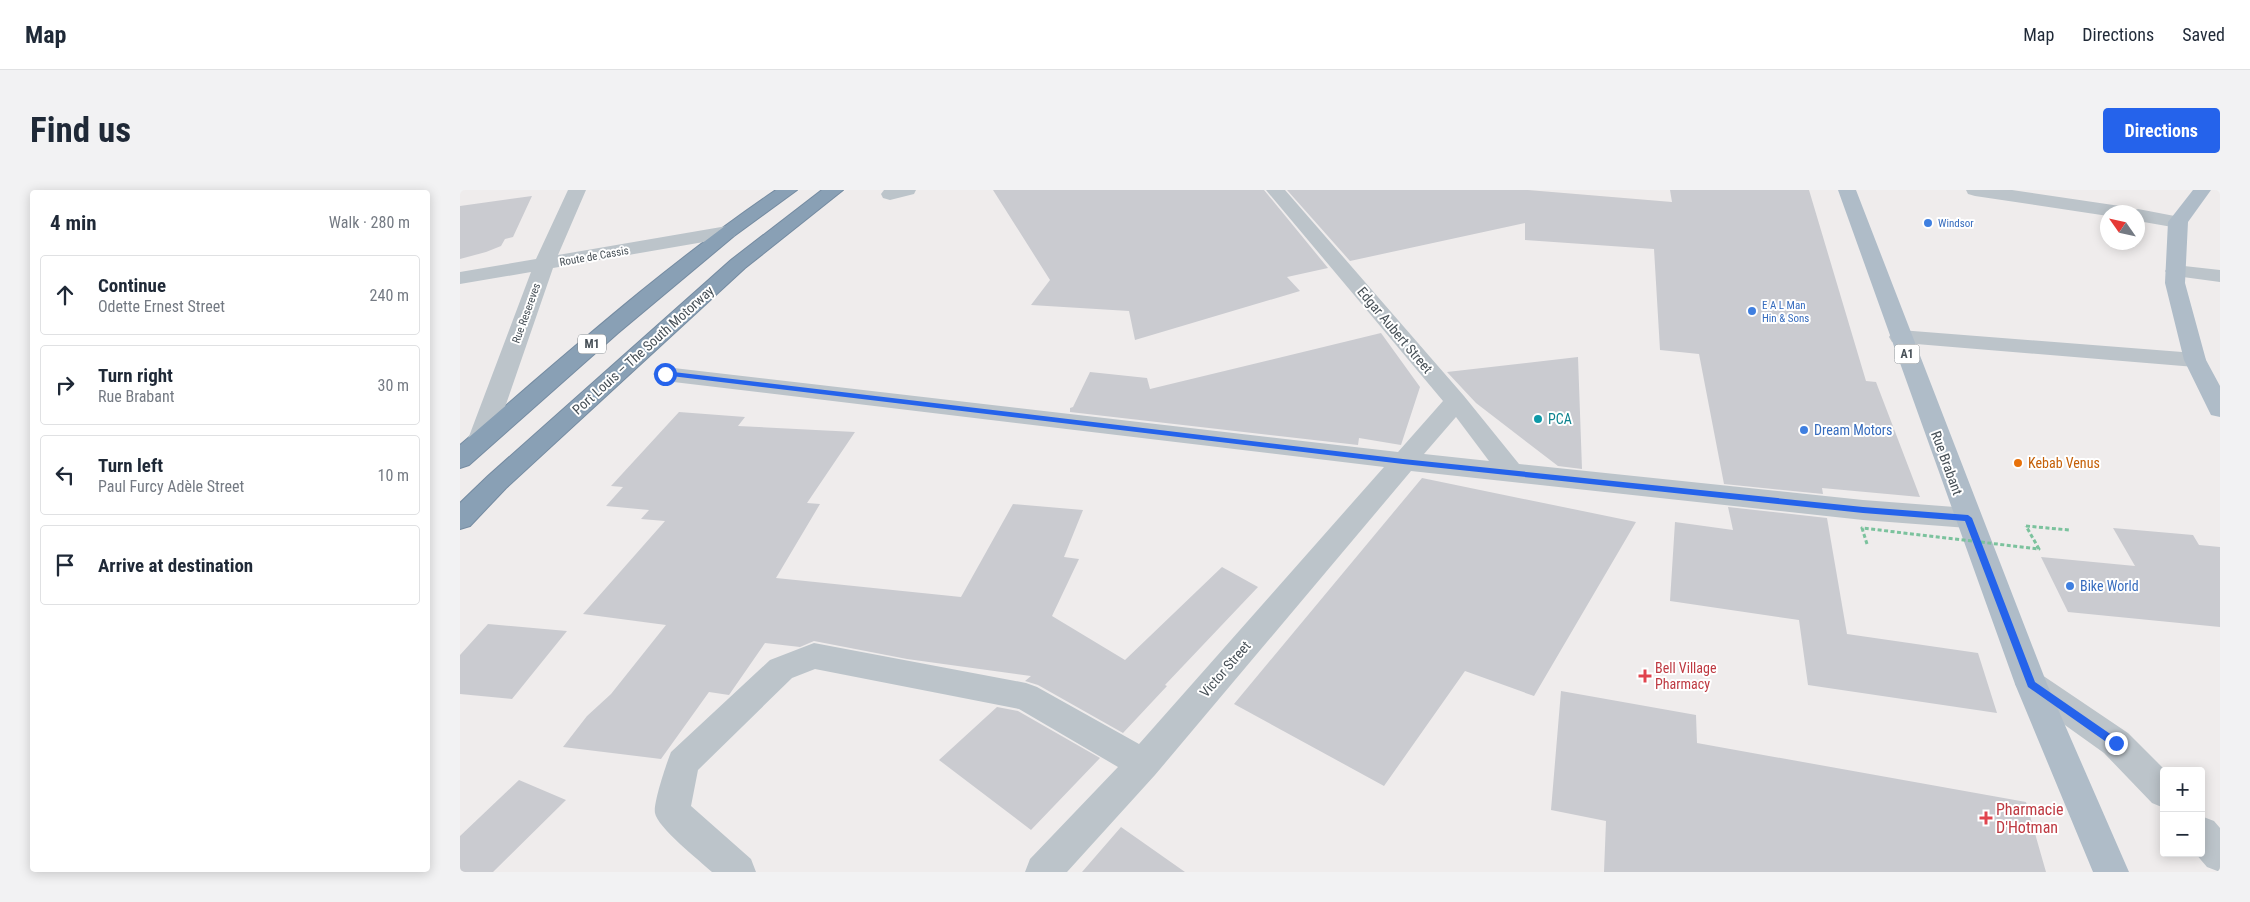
<!DOCTYPE html>
<html lang="en">
<head>
<meta charset="utf-8">
<style>
	:root { --surface:#fff; --page:#f2f2f3; --text:#1f2937; --muted:#747a83; --line:#e0e1e3; --accent:#2563eb }
	body { margin:0; font-family:"Roboto Condensed",sans-serif; background:var(--page); color:var(--text) }
	.controls { position:absolute; right:15px; bottom:15px; display:grid; overflow:hidden; border-radius:5px; box-shadow:0 2px 12px #0003 }
	.controls button { width:45px; height:45px; display:grid; place-items:center; padding:0; border:0; border-bottom:1px solid var(--line); background:var(--surface); color:var(--text); font:25px sans-serif }
	.compass { position:absolute; left:1640px; top:15px; width:45px; height:45px; border-radius:50%; background:var(--surface); box-shadow:0 2px 12px #0003; rotate:304deg }
	.stop { position:absolute; width:15px; height:15px; margin:-11px; border:4px solid #2563eb; border-radius:50%; background:#fff }
	.stop.end { background:#2563eb; border-color:#fff; box-shadow:0 1px 5px #0008 }
	.list { margin:0; padding:0; list-style:none }
	h2 { display:flex; justify-content:space-between; align-items:center; height:65px; margin:0; padding:0 20px; font-size:21px }
	h2 small { font-size:16px; font-weight:400; color:var(--muted) }
	.list li { display:grid; grid-template-columns:32px 1fr auto; gap:15px; align-items:center; box-sizing:border-box; height:80px; margin:0 10px 10px; padding:0 10px; border:1px solid var(--line); border-radius:5px }
	.list b { display:block; font-size:19px; white-space:nowrap }
	.list p { margin:0; font-size:16px; white-space:nowrap; color:var(--muted) }
	.list em { font-size:16px; font-style:normal; color:var(--muted) }
	.icon { flex:none; width:28px; height:28px; fill:none; stroke:currentColor; stroke-width:2; stroke-linecap:round; stroke-linejoin:round }
	.map { position:relative; flex:none; width:1760px; height:682px; overflow:hidden; border-radius:5px }
	header { display:flex; align-items:center; gap:30px; box-sizing:border-box; height:70px; padding:0 25px; background:var(--surface); border-bottom:1px solid var(--line) }
	header strong { font-size:24px }
	nav { display:flex; gap:28px; margin-inline-start:auto; font-size:18px }
	.intro { display:flex; align-items:center; justify-content:space-between; box-sizing:border-box; height:120px; padding:0 30px }
	h1 { margin:0; font-size:35px }
	.button { padding:12px 22px; border-radius:5px; background:var(--accent); color:#fff; font-size:18px; font-weight:700 }
	main { display:flex; gap:30px; padding:0 30px }
	aside { flex:1; background:var(--surface); border-radius:5px; box-shadow:0 2px 12px #0003 }
	.map>svg:first-child { display:block }
	.building { fill:#cacbd0 }
	.lines { fill:none; stroke-linecap:round; stroke-linejoin:round }
	.highway-casing { stroke:#758ba1; stroke-width:2 }
	.path { stroke:#7bc29d; stroke-width:3; stroke-dasharray:4 2.5; stroke-linecap:butt }
	.minor { fill:#bcc4ca; fill-rule:evenodd }
	.major { fill:#afbcc8; fill-rule:evenodd }
	.highway { fill:#89a0b5; fill-rule:evenodd }
	.path-bridge { stroke:#7bc29d; stroke-width:3; stroke-dasharray:4 2.5; stroke-linecap:butt }
	.route { fill:#2563eb }
	.shop-dot { fill:#3f7fe0; stroke:#fff; stroke-width:2 }
	.culture-dot { fill:#0f9aa8; stroke:#fff; stroke-width:2 }
	.food-dot { fill:#e8710a; stroke:#fff; stroke-width:2 }
	.health-dot { fill:#e0444e; stroke:#fff; stroke-width:2 }
	.labels { text-anchor:middle; stroke-width:4; stroke-linejoin:round; paint-order:stroke }
	.far-shop-label { font-size:11px; fill:#366cbe; stroke:#fff; text-anchor:start }
	.far-street-label { font-size:11px; fill:#475057; stroke:#fff }
	.shield { fill:#fff; stroke:#7e8489; stroke-width:1 }
	.shield-label { font-size:12px; font-weight:bold; fill:#475057 }
	.street-label { font-size:14px; fill:#475057; stroke:#fff }
	.culture-label { font-size:14px; fill:#0d838f; stroke:#fff; text-anchor:start }
	.shop-label { font-size:14px; fill:#366cbe; stroke:#fff; text-anchor:start }
	.food-label { font-size:14px; fill:#c56008; stroke:#fff; text-anchor:start }
	.health-label { font-size:14px; fill:#be3a42; stroke:#fff; text-anchor:start }
	.near-health-label { font-size:16px; fill:#be3a42; stroke:#fff; text-anchor:start }
</style>
</head>
<body>
<header>
<strong>Map</strong>
<nav><a>Map</a><a>Directions</a><a>Saved</a></nav>
</header>
<div class="intro"><h1>Find us</h1><a class="button">Directions</a></div>
<main>
<aside>
<h2>4 min<small>Walk · 280 m</small></h2>
<ul class="list">
<li><svg class="icon" aria-label="ahead" viewBox="0 0 24 24"><path d="M12 20V5M6 11l6-6 6 6"/></svg><div><b>Continue</b><p>Odette Ernest Street</p></div><em>240 m</em></li>
<li><svg class="icon" aria-label="right" viewBox="0 0 24 24"><path d="M7 20v-9h11M14 6l5 5-5 5"/></svg><div><b>Turn right</b><p>Rue Brabant</p></div><em>30 m</em></li>
<li><svg class="icon" aria-label="left" viewBox="0 0 24 24"><path d="M17 20v-9H6M10 6l-5 5 5 5"/></svg><div><b>Turn left</b><p>Paul Furcy Adèle Street</p></div><em>10 m</em></li>
<li><svg class="icon" aria-label="arrive" viewBox="0 0 24 24"><path d="M6 21V4h12l-3 4 3 4H6"/></svg><div><b>Arrive at destination</b></div></li>
</ul>
</aside>
<div class="map">
<svg width="1760" height="682" viewBox="0 0 1760 682">
	<rect width="100%" height="100%" fill="#efecec"/>
	<!-- building -->
	<path class="building" d="M 533,0 L 804,0 L 868,78 L 827,87 L 840,101 L 675,150 L 669,121 L 571,115 L 590,90 Z
		M 827,0 L 1068,0 L 1212,12 L 1210,0 L 1349,0 L 1406,191 L 1416,192 L 1460,307 L 1362,298 L 1363,304 L 1264,294 L 1239,164 L 1200,160 L 1194,59 L 1065,50 L 1065,33 L 890,71 Z
		M 72,6 L 53,47 L 45,49 L 41,56 L 26,62 L 0,69 L 0,16 Z
		M 921,143 L 960,197 L 941,255 L 899,248 L 898,255 L 610,222 L 610,218 L 613,217 L 630,182 L 687,188 L 690,199 Z
		M 1118,167 L 1122,279 L 1098,276 L 1016,213 L 987,182 Z
		M 219,222 L 285,227 L 278,236 L 395,242 L 347,313 L 360,314 L 316,388 L 501,407 L 553,314 L 623,320 L 604,367 L 619,369 L 592,426 L 665,470 L 762,377 L 798,397 L 705,495 L 707,496 L 663,543 L 578,495 L 565,491 L 571,486 L 447,469 L 354,451 L 340,457 L 305,453 L 269,505 L 249,502 L 201,569 L 103,557 L 127,526 L 151,504 L 206,435 L 123,424 L 205,331 L 181,329 L 189,320 L 146,316 L 163,297 L 151,296 Z
		M 962,288 L 1176,332 L 1074,506 L 1005,481 L 924,596 L 774,514 Z
		M 1268,317 L 1367,328 L 1387,444 L 1518,463 L 1537,523 L 1348,495 L 1339,430 L 1210,411 L 1215,332 L 1273,340 Z
		M 1653,338 L 1733,345 L 1739,355 L 1760,357 L 1760,437 L 1608,422 L 1581,367 L 1675,376 Z
		M 28,434 L 107,441 L 52,509 L 0,504 L 0,465 Z
		M 1101,501 L 1236,525 L 1237,553 L 1566,612 L 1586,682 L 1144,682 L 1146,631 L 1091,620 Z
		M 537,517 L 558,521 L 640,568 L 571,640 L 479,570 Z
		M 59,590 L 106,610 L 33,682 L 0,682 L 0,646 Z
		M 661,637 L 725,682 L 622,682 Z"/>
	<g class="lines">
		<defs>
			<path id="highway" d="M 316,0 L 337,0 L 274,46 L 158,143 L 9,275 L 0,278 L 0,255 C 103,167 204,76 316,0 Z
				M 362,0 L 383,0 L 285,78 L 46,298 L 10,336 L 0,339 L 0,313 L 28,286 L 271,70 Z"/>
		</defs>
		<!-- highway casing -->
		<use href="#highway" class="highway-casing"/>
		<!-- path -->
		<path class="path" d="M 1566,336 L 1609,340"/>
		<!-- minor -->
		<path class="minor" d="M 108,0 L 126,0 L 98,65 L 267,36 L 274,38 L 277,42 L 274,46 L 267,48 L 93,78 L 34,249 L 30,255 L 21,257 L 12,255 L 8,249 L 71,82 L 0,94 L 0,82 L 76,69 Z
			M 424,0 L 456,0 L 454,4 L 430,10 L 423,8 L 421,4 Z
			M 806,0 L 825,0 L 1004,206 L 1059,274 L 1403,310 L 1508,318 L 1518,321 L 1522,328 L 1518,335 L 1508,338 L 1403,330 L 951,281 L 695,585 L 607,682 L 565,682 L 570,669 L 658,577 L 559,519 L 355,479 L 332,488 L 238,580 L 231,616 L 291,669 L 296,682 L 252,682 C 240,671 197,637 195,623 C 193,613 207,572 211,562 L 310,470 L 354,453 L 566,493 L 577,497 L 679,554 L 924,277 L 205,191 L 197,189 L 193,184 L 197,179 L 205,177 L 938,262 L 983,211 ZM 996,227 L 1029,271 L 964,264 Z
			M 1506,0 L 1552,0 L 1660,16 L 1667,18 L 1669,22 L 1648,22 L 1648,26 L 1515,6 L 1508,4 Z
			M 1678,19 L 1725,28 L 1728,32 L 1725,36 L 1718,38 L 1678,31 L 1678,22 L 1670,22 Z
			M 1715,75 L 1760,80 L 1760,92 L 1708,85 L 1705,81 L 1708,77 Z
			M 1440,140 L 1735,163 L 1743,165 L 1746,170 L 1743,175 L 1735,177 L 1432,152 L 1429,147 L 1432,142 Z
			M 1571,481 L 1582,485 L 1668,543 L 1706,581 L 1704,581 L 1704,618 L 1692,613 L 1644,563 L 1560,503 L 1555,494 L 1560,485 Z
			M 1741,626 L 1754,631 L 1760,638 L 1760,682 L 1747,677 L 1735,663 L 1741,663 Z"/>
		<!-- major -->
		<path class="major" d="M 1378,0 L 1396,0 L 1587,494 L 1669,682 L 1633,682 L 1555,494 Z
			M 1733,0 L 1751,0 L 1728,32 L 1725,93 L 1746,170 L 1760,196 L 1760,227 L 1751,225 L 1748,219 L 1724,170 L 1705,93 L 1708,32 Z"/>
		<!-- highway -->
		<use href="#highway" class="highway"/>
		<!-- path-bridge -->
		<path class="path-bridge" d="M 1407,354 L 1402,338 L 1579,359 L 1566,336"/>
	</g>
	<!-- route -->
	<path class="route" d="M 205,181 L 943,269 L 1403,317 L 1508,325 L 1512,328 L 1575,492 L 1659,550 L 1661,553 L 1659,556 L 1652,556 L 1568,497 L 1505,331 L 1403,323 L 943,274 L 203,185 L 202,184 Z"/>
	<!-- markers -->
	<g class="shop-dot">
		<circle cx="1468" cy="33" r="5"/>
		<circle cx="1292" cy="121" r="5"/>
		<circle cx="1344" cy="240" r="5"/>
		<circle cx="1610" cy="396" r="5"/>
	</g>
	<circle class="culture-dot" cx="1078" cy="229" r="5"/>
	<circle class="food-dot" cx="1558" cy="273" r="5"/>
	<g class="health-dot">
		<path d="M1182.5 478.5h5v5h5v5h-5v5h-5v-5h-5v-5h5z"/>
		<path d="M1523.5 620.5h5v5h5v5h-5v5h-5v-5h-5v-5h5z"/>
	</g>
	<g class="labels">
		<!-- far-shop labels -->
		<g class="far-shop-label">
			<text x="1478" y="37">Windsor</text>
			<text x="1302" y="119">E A L Man<tspan x="1302" dy="13">Hin &amp; Sons</tspan></text>
		</g>
		<!-- far-street labels -->
		<g class="far-street-label">
			<text transform="translate(134 66) rotate(-10)" y="4">Route de Cassis</text>
			<text transform="translate(66 123) rotate(-70)" y="4">Rue Resereves</text>
		</g>
		<!-- shield labels -->
		<g class="shield">
			<rect x="118" y="144.5" width="28" height="19" rx="4"/>
			<rect x="1434.5" y="154.5" width="25" height="19" rx="4"/>
		</g>
		<g class="shield-label">
			<text x="132" y="158">M1</text>
			<text x="1447" y="168">A1</text>
		</g>
		<!-- street labels -->
		<g class="street-label">
			<text transform="translate(935 140) rotate(50)" y="5">Edgar Aubert Street</text>
			<text transform="translate(183 160) rotate(-42)" y="5">Port Louis – The South Motorway</text>
			<text transform="translate(1487 273) rotate(70)" y="5">Rue Brabant</text>
			<text transform="translate(765 479) rotate(-49)" y="5">Victor Street</text>
		</g>
		<!-- culture labels -->
		<g class="culture-label">
			<text x="1088" y="234">PCA</text>
		</g>
		<!-- shop labels -->
		<g class="shop-label">
			<text x="1354" y="245">Dream Motors</text>
			<text x="1620" y="401">Bike World</text>
		</g>
		<!-- food labels -->
		<g class="food-label">
			<text x="1568" y="278">Kebab Venus</text>
		</g>
		<!-- health labels -->
		<g class="health-label">
			<text x="1195" y="483">Bell Village<tspan x="1195" dy="16">Pharmacy</tspan></text>
		</g>
		<!-- near-health labels -->
		<g class="near-health-label">
			<text x="1536" y="625">Pharmacie<tspan x="1536" dy="18">D'Hotman</tspan></text>
		</g>
	</g>
</svg>
<div class="controls">
<button>+</button>
<button>−</button>
</div>
<svg class="compass" viewBox="-18 -18 36 36"><path d="M0-13l5 13h-10z" fill="#e53935"/><path d="M0 13l5-13h-10z" fill="#747a83"/></svg>
<div class="stop" style="left:205px;top:184px"></div>
<div class="stop end" style="left:1656px;top:553px"></div>
</div>
</main>
</body>
</html>
